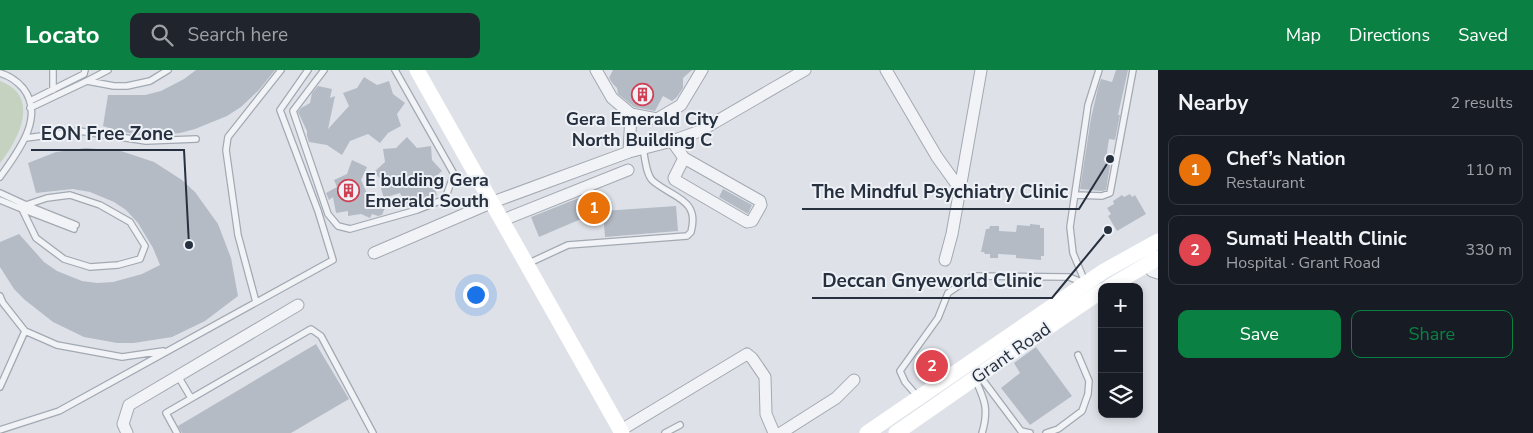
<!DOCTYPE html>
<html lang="en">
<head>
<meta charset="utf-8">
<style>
	:root { --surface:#171b24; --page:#20242c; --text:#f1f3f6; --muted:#9ea1a6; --line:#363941; --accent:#0b8043 }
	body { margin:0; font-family:"Nunito Sans",sans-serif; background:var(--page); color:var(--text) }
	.controls { position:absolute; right:15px; bottom:15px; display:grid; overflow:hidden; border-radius:10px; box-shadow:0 2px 8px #0003 }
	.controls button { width:45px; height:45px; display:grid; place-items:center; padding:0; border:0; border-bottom:1px solid var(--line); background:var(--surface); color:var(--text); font:25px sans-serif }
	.you { position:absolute; left:475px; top:224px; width:18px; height:18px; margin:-12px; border:4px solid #fff; border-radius:50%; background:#1a73e8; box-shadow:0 0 0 8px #1a73e833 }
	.badge { display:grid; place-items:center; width:32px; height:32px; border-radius:50%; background:var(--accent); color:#fff; font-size:16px; font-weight:700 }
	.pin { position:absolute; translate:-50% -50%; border:2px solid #fff; box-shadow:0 1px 5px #0006 }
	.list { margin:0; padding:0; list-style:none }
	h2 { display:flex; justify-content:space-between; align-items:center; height:65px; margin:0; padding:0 20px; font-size:21px }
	h2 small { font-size:16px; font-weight:400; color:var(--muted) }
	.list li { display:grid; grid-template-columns:32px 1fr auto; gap:15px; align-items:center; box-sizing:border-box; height:70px; margin:0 10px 10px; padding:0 10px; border:1px solid var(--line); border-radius:10px }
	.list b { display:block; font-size:19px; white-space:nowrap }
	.list p { margin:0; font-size:16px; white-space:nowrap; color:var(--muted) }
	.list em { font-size:16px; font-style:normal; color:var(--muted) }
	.actions { display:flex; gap:10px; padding:15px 20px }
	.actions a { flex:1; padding:11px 0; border:1px solid var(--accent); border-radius:10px; text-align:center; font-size:18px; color:var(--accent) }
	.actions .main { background:var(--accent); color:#fff }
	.icon { flex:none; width:28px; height:28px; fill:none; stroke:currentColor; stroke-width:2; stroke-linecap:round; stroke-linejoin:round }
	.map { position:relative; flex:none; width:1158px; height:363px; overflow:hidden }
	header { display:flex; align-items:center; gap:30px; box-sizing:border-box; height:70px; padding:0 25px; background:var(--accent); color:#fff }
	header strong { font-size:24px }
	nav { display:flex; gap:28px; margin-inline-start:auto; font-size:18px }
	.search { width:350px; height:45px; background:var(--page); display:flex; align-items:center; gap:12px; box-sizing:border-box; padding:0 18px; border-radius:10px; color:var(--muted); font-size:19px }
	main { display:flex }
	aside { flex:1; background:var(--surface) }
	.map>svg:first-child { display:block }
	.green { fill:#c4d2bf }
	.building { fill:#b5bbc5 }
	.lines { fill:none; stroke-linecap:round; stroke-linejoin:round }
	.lane-casing { stroke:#a3a9b2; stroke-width:8 }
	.street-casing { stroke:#a3a9b2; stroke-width:13 }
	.lane { stroke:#f1f3f6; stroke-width:5.5 }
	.street { stroke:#f1f3f6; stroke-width:11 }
	.secondary { stroke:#fff; stroke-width:15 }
	.labels { text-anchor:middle; stroke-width:4; stroke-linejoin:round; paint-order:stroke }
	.poi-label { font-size:18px; font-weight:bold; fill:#27303f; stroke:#eef1f6 }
	.street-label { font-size:18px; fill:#27303f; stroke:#eef1f6 }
	.leader { fill:none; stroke:#27303f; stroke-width:2 }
	.callout-dot { fill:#27303f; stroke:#eef1f6; stroke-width:2 }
	.callout-label { font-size:19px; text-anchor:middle; font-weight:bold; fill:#27303f; stroke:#eef1f6; stroke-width:4; stroke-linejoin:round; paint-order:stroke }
</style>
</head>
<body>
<header>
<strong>Locato</strong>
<div class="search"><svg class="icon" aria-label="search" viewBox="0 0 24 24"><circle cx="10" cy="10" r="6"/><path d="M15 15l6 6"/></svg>Search here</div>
<nav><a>Map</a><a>Directions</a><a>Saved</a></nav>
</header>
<main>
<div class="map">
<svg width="1158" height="363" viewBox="0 0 1158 363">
	<rect width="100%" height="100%" fill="#dee2e8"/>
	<!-- green -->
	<path class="green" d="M 0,11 C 41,26 19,69 0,93 Z"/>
	<!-- building -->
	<path class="building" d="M 196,0 L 275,0 L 259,20 L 241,37 L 227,46 L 195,59 L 180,63 L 145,66 L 118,61 L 103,56 L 108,25 L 145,25 L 161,21 L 184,9 Z
		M 613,0 L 692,0 L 683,8 L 683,18 L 677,27 L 672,31 L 663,26 L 655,41 L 634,37 L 618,24 L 617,18 L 613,14 L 609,8 Z
		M 1116,0 L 1128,0 L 1118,45 L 1120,45 L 1115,70 L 1109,69 L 1106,89 L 1111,90 L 1106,120 L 1102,121 L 1080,119 L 1091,48 L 1098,18 L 1101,9 L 1112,12 Z
		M 364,7 L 377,15 L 389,11 L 393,24 L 405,33 L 397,44 L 401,56 L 388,63 L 380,73 L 368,64 L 350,71 L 342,85 L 327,75 L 309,72 L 307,66 L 307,61 L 298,42 L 301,38 L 310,33 L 312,23 L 318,16 L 332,19 L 330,28 L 335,26 L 328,59 L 349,36 L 343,23 L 357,18 Z
		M 407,67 L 417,78 L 431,76 L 432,90 L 442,101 L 432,110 L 437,125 L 420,130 L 407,137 L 400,123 L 390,126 L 382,145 L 378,146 L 372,144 L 370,148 L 361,144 L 348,146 L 348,141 L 336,143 L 333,127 L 329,130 L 326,123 L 337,117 L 334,110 L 347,104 L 352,90 L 367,97 L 361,110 L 369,128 L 386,135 L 380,115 L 385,114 L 374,102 L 385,92 L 383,79 L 396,78 Z
		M 86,78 L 121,81 L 154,92 L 182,110 L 195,122 L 218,154 L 231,188 L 238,226 L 205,251 L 172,267 L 134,273 L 117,273 L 84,267 L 53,252 L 25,230 L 14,219 L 0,197 L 0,172 L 19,164 L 44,192 L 57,201 L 82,211 L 97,213 L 113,212 L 142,204 L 160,195 L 153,178 L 138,153 L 126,140 L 114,132 L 90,122 L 73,119 L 36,123 L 28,93 L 56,82 Z
		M 723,119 L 752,135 L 748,144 L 719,127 Z
		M 594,122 L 602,140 L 539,167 L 531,147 Z
		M 1130,124 L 1132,127 L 1135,125 L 1146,144 L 1117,161 L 1108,146 L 1111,144 L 1107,138 L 1114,134 L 1113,131 L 1122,125 L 1124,127 Z
		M 676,136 L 678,161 L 605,167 L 603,141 Z
		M 1030,154 L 1040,155 L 1040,158 L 1044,158 L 1044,186 L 1041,186 L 1041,190 L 1016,188 L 1016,185 L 998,184 L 998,188 L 990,188 L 990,184 L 985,184 L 984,182 L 981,182 L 986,159 L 989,159 L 990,156 L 999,156 L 999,161 L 1016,162 L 1017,155 L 1030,156 Z
		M 316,274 L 349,329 L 291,363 L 182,363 L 178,356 Z
		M 1036,277 L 1072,326 L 1030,355 L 1001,318 L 1020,303 L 1014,293 Z"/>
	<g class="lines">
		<defs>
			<path id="lane" d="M 324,0 L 293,41 L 328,144 L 338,156 L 350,159 L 417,140 L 445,129 L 454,104 L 395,0
				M 0,3 C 10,6 16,10 23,18 C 46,47 17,83 0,107
				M 87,11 L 108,0
				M 53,20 L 53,0
				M 30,31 L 84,4 L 85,0
				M 30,38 L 87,11 L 114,16 L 127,16 L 150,11 L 168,0
				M 26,68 L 79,61 L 146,71 L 196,69
				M 0,123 L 26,135 L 47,128 L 70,125 L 100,135 L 130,152 L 145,176 L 140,189 L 118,195 L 90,197 L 64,189 L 36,168 L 22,139 L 0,130
				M 1075,125 L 1102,126 L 1110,123 L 1133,0
				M 26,135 L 76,155
				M 22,139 L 74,159
				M 527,194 L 568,175 L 687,166 L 691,162 C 700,129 673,128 653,111 C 646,105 645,88 643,78
				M 1085,212 L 1073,183 L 1070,157 L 1088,35 L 1099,0
				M 0,226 L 3,233 L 25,261 L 0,317
				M 256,232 L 238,165 L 226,80 L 228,67 L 281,0
				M 25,261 L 57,275 L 122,287 L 163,281
				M 979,305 L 1021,361 L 1030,363
				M 178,306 L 191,328
				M 975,309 C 985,330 989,340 982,363
				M 918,327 L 905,312 L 900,301 L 938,248 L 948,223 L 973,206 L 1069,207 L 1084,213
				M 0,360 L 59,341 L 333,190 L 318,141 L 280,40 L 308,0
				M 177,363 L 166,343 L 311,259 L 321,266 L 373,363
				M 665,363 L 680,355
				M 1046,363 L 1058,359 L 1082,341 L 1088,324 L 1089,311 L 1078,285"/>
			<path id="street" d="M 596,0 L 612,28 L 631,44 L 657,49 L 681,35 L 702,0
				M 886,0 L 937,87 L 960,119
				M 672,71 L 684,88 L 674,108 L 675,110 L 747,152 L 752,151 L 761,135 L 760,131 L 684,88
				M 629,82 L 631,44
				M 503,150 L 628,100
				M 374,183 L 493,132 L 629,82 L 672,71 L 700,61 L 805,0
				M 945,190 L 952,164 L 981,0
				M 1147,194 L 1152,201 L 1158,203
				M 621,360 L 747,284 L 752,288 L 765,307 L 766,344 L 774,363
				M 127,363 L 123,354 L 129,335 L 298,235
				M 781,363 L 836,328 L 854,310"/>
		</defs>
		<!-- lane casing -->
		<use href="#lane" class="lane-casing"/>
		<!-- street casing -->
		<use href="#street" class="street-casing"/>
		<!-- lane -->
		<use href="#lane" class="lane"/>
		<!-- street -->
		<use href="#street" class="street"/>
		<!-- secondary -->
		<path class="secondary" d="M 417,0 L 622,363
			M 1109,217 L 1158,188
			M 867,363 L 1104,201 L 1158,171
			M 896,363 C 965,316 1032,267 1102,221"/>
	</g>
	<!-- icons -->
	<defs>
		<symbol id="building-ring" viewBox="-11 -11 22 22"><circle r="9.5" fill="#eef1f6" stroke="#d04054" stroke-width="1.5"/><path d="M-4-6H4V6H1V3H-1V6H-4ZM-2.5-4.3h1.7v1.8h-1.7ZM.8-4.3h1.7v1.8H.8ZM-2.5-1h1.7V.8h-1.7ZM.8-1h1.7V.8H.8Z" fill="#d04054"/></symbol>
	</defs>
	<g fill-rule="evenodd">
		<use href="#building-ring" x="630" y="12" width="25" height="25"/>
		<use href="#building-ring" x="336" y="108" width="25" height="25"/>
	</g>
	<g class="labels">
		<!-- poi labels -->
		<g class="poi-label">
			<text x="642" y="55">Gera Emerald City<tspan x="642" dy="21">North Building C</tspan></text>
			<text x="365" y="116" text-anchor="start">E bulding Gera<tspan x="365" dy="21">Emerald South</tspan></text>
		</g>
		<!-- street labels -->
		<g class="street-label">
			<text transform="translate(1011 283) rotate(-35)" y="6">Grant Road</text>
		</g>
	</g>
	<!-- callouts -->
	<path class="leader" d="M189 175L184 80H31M1110 89L1079 139H802M1108 160L1052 228H812"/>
	<g class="callout-dot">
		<circle cx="189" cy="175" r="5"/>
		<circle cx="1110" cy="89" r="5"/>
		<circle cx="1108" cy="160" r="5"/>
	</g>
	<g class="callout-label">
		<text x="107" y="70">EON Free Zone</text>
		<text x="940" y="128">The Mindful Psychiatry Clinic</text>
		<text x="932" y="217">Deccan Gnyeworld Clinic</text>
	</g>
</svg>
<div class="controls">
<button>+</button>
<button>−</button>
<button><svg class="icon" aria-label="layers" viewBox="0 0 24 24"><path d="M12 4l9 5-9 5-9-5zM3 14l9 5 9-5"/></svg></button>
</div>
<div class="you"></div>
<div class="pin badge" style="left:594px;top:138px;background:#e8710a">1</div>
<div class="pin badge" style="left:932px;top:296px;background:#e0444e">2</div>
</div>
<aside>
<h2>Nearby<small>2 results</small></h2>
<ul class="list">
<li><span class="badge" style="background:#e8710a">1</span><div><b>Chef’s Nation</b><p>Restaurant</p></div><em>110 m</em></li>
<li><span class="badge" style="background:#e0444e">2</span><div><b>Sumati Health Clinic</b><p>Hospital · Grant Road</p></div><em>330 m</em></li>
</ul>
<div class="actions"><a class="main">Save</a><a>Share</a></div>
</aside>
</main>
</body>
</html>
